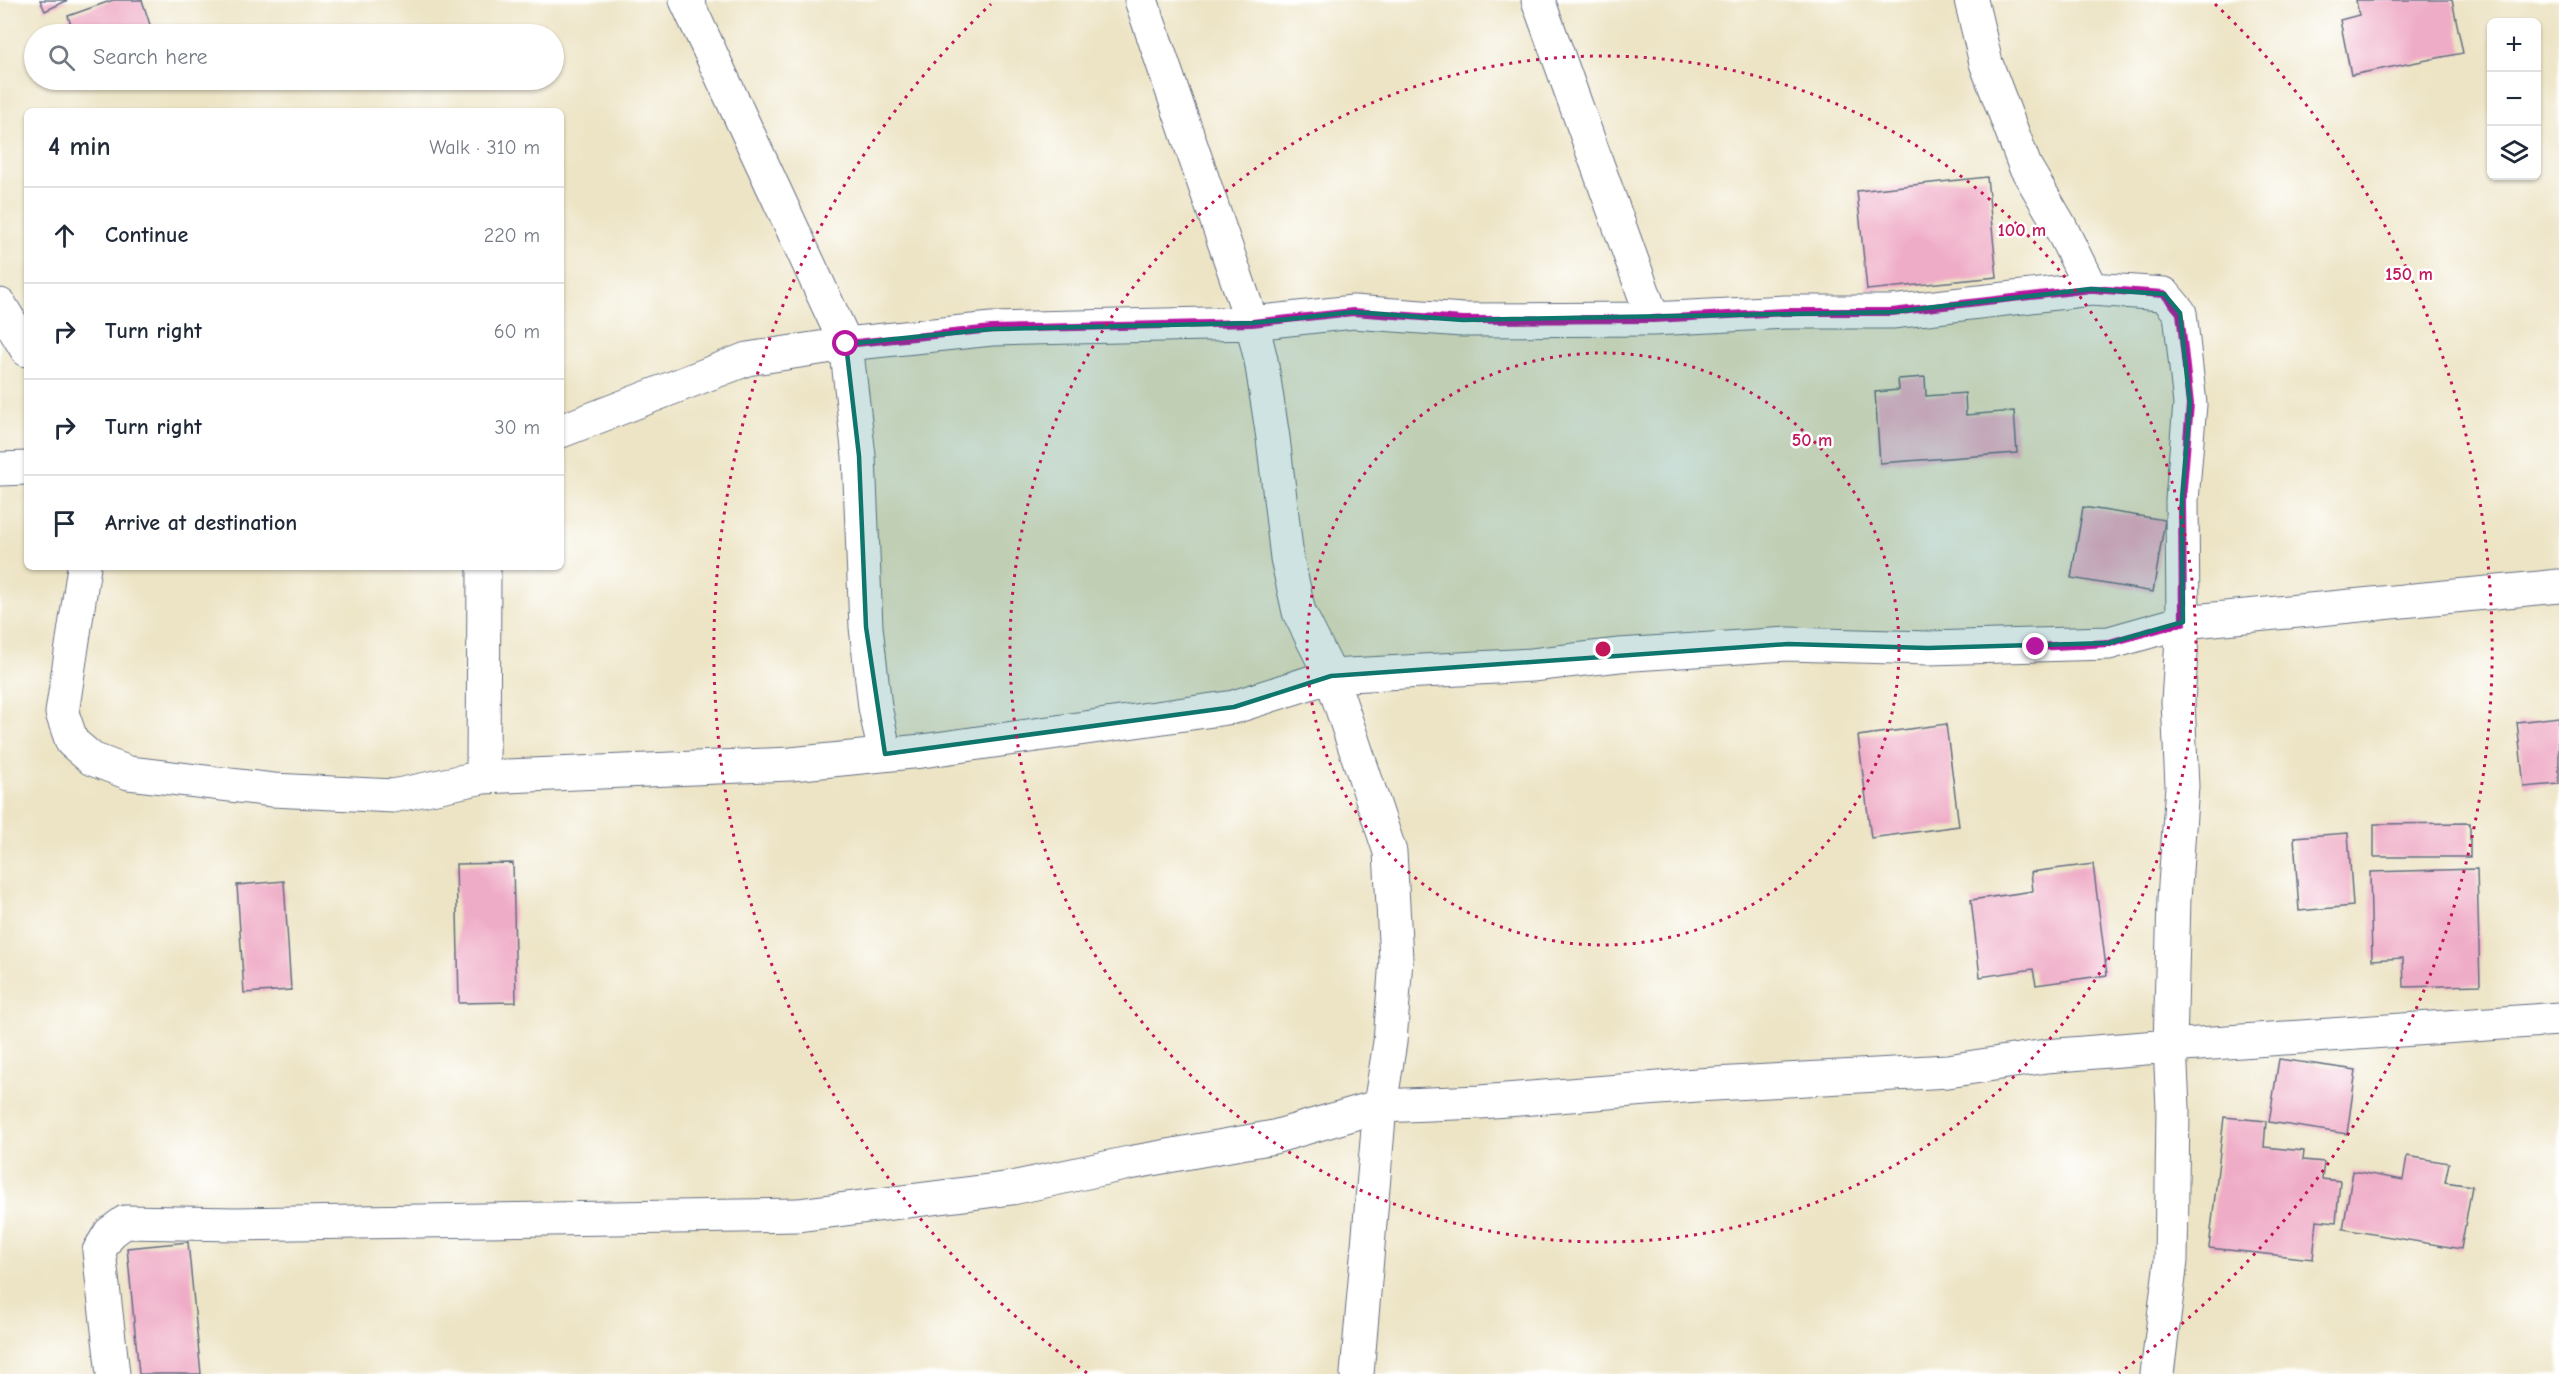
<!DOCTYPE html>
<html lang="en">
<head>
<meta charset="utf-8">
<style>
	:root { --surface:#fff; --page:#f2f2f3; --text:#1f2937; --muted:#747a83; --line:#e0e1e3 }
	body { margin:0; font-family:"Comic Neue",sans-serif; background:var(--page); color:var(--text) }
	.controls { position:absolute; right:18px; top:18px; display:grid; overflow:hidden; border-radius:9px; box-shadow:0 2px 4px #0004 }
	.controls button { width:54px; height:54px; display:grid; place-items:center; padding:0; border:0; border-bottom:2px solid var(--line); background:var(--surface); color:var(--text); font:30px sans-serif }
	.stop { position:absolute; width:18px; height:18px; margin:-14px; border:4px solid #b5179e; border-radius:50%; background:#fff }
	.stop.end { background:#b5179e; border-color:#fff; box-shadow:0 2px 6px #0008 }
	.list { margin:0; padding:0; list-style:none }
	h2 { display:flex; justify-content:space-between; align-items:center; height:78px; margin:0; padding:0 24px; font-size:26px }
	h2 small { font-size:20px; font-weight:400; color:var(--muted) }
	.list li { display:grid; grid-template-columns:39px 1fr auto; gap:18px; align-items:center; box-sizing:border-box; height:96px; padding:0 24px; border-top:2px solid var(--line) }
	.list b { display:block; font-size:22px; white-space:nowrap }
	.list em { font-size:20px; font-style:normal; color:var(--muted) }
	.icon { flex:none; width:33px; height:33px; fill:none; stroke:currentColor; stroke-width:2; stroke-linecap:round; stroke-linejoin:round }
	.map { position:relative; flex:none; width:2559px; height:1374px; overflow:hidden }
	.search { position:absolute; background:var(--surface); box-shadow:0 2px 4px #0004; left:24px; top:24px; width:540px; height:66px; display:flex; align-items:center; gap:15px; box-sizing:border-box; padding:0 21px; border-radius:33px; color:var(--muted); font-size:22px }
	.panel { position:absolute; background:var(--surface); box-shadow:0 2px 4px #0004; left:24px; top:108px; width:540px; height:462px; border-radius:9px }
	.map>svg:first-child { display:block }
	.building { fill:#efacc6 }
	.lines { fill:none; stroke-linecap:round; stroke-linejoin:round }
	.street-casing { stroke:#646e82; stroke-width:35 }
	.street { stroke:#fff; stroke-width:33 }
	.route { stroke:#b5179e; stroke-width:8 }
	.marked { fill:#0f766e; fill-opacity:0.2; stroke:#0f766e; stroke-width:4.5; stroke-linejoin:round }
	.ring { fill:none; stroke:#c2185b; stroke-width:3; stroke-dasharray:3 6 }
	.centre { fill:#c2185b; stroke:#fff; stroke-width:3 }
	.ring-label { font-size:18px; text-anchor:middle; font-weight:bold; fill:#c2185b; stroke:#fff; stroke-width:5; stroke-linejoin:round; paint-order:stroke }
</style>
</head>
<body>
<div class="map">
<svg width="2559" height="1374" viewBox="0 0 2559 1374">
	<rect width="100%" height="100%" fill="#fff"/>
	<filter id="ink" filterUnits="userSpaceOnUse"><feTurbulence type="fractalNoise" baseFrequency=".0167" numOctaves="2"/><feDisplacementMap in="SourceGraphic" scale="12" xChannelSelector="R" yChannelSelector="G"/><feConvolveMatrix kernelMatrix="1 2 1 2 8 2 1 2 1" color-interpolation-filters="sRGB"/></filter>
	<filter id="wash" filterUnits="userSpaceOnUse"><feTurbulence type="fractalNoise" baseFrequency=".008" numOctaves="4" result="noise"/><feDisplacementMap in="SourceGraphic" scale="24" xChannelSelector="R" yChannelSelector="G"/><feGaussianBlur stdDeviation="1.35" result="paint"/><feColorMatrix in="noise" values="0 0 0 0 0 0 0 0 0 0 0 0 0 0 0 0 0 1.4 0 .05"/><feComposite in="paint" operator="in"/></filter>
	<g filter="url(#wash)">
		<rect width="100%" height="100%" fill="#ede4c5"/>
		<g id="blocks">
			<!-- building -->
			<path class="building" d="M 40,0 L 68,0 L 45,11 Z
				M 113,0 L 142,0 L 153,34 L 74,34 L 68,16 Z
				M 2356,0 L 2452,0 L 2463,53 L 2351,75 L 2340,20 L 2359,15 Z
				M 1987,177 L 1997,277 L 1867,290 L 1857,191 Z
				M 1925,377 L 1926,396 L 1965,393 L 1966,415 L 2014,411 L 2017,453 L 1880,463 L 1875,392 L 1899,390 L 1898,379 Z
				M 2083,507 L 2165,520 L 2153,592 L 2071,578 Z
				M 2559,717 L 2559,784 L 2524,787 L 2517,722 Z
				M 1946,724 L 1959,826 L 1871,838 L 1858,736 Z
				M 2470,823 L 2470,857 L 2374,857 L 2374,824 Z
				M 2348,833 L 2353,906 L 2299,911 L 2294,837 Z
				M 513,863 L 516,1002 L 459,1003 L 456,864 Z
				M 2093,864 L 2107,975 L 2036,985 L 2033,969 L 1980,977 L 1971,900 L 2033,891 L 2031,872 Z
				M 2477,869 L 2480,985 L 2404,987 L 2403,958 L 2372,960 L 2370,872 Z
				M 284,881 L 291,990 L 244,993 L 237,885 Z
				M 2279,1059 L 2356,1070 L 2347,1134 L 2269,1122 Z
				M 2224,1117 L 2266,1121 L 2264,1147 L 2304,1151 L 2303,1160 L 2324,1162 L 2322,1179 L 2340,1181 L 2336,1222 L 2317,1220 L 2313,1259 L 2209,1248 Z
				M 2407,1156 L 2449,1163 L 2445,1182 L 2472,1186 L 2461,1249 L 2343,1229 L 2353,1171 L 2403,1180 Z
				M 188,1242 L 201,1374 L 139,1374 L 127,1248 Z"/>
		</g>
	</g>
	<g filter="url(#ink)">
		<use href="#blocks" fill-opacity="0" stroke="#646e82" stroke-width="1.5"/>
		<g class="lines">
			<defs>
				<path id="street" d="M 686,0 L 846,344 L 859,456 L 866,627 L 875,707 L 885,754
					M 1141,0 L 1252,323 L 1261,360 L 1273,438 L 1287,558 L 1299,612 L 1331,676 L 1390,852 L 1396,959 L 1390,1042 L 1380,1106 L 1357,1374
					M 1538,0 L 1653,319
					M 1971,0 L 1986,63 L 2025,166 L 2059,224 L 2091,289 L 2164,294 L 2180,313 L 2190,404 L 2182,500 L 2183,622 L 2178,702 L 2182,786 L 2174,899 L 2170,1046 L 2173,1108 L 2171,1261 L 2157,1374
					M 0,305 L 27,350
					M 561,431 L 747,359 L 846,344 L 992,329 L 1252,323 L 1353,312 L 1463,320 L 1653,319 L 1785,312 L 1892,312 L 2091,289
					M 0,469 L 27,468
					M 84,567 L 62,713 L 72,742 L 92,759 L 129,773 L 273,790 L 393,796 L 483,777 L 484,567
					M 483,777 L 791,764 L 922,751 L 1234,707 L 1331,676 L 1532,665 L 1619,655 L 1788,644 L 1928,648 L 2109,643 L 2183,622 L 2559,586
					M 113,1374 L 99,1251 L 110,1233 L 125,1222 L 236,1224 L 798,1215 L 1012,1188 L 1129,1163 L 1274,1137 L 1380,1106 L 1480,1102 L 1697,1085 L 1948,1071 L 2046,1056 L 2170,1046 L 2559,1019"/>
			</defs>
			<!-- street casing -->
			<use href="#street" class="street-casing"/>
			<!-- street -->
			<use href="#street" class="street"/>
		</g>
	</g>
	<g class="lines" filter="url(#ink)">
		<!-- route -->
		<path class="route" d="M 846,344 L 992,329 L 1252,323 L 1353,312 L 1463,320 L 1653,319 L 1785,312 L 1892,312 L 2091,289 L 2164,294 L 2180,313 L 2190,404 L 2182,500 L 2183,622 L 2109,643 L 2036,647"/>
	</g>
	<!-- marked area -->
	<path class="marked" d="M 2091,289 L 2164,294 L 2180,313 L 2190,404 L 2182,500 L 2183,622 L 2109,643 L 1928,648 L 1788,644 L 1331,676 L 1234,707 L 885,754 L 866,627 L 859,456 L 846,344 L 992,329 L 1252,323 L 1353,312 L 1463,320 L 1892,312 Z"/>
	<!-- distance rings -->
	<g class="ring">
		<circle cx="1603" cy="649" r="296"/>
		<circle cx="1603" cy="649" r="593"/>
		<path d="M1087 1373A889 889 0 0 1 991 4M2215 4A889 889 0 0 1 2119 1373"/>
	</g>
	<circle cx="1603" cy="649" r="9" class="centre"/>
	<g class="ring-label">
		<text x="2022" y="236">100 m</text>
		<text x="2409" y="280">150 m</text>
		<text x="1812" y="446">50 m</text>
	</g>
</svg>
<div class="controls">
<button>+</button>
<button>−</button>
<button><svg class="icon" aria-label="layers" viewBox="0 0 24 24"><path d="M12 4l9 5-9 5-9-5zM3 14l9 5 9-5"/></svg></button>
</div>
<div class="stop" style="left:846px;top:344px"></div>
<div class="stop end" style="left:2036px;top:647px"></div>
<div class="search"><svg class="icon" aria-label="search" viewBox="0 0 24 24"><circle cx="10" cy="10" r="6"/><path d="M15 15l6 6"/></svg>Search here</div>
<section class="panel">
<h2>4 min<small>Walk · 310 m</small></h2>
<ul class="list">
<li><svg class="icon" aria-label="ahead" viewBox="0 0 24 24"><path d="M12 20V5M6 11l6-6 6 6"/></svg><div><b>Continue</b></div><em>220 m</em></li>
<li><svg class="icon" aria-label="right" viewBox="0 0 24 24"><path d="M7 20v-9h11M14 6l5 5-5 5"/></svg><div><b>Turn right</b></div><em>60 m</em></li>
<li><svg class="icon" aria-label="right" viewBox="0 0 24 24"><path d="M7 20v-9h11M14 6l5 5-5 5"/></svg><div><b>Turn right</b></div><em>30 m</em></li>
<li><svg class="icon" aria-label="arrive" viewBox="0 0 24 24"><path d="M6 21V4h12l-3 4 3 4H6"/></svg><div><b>Arrive at destination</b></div></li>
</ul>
</section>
</div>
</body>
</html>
